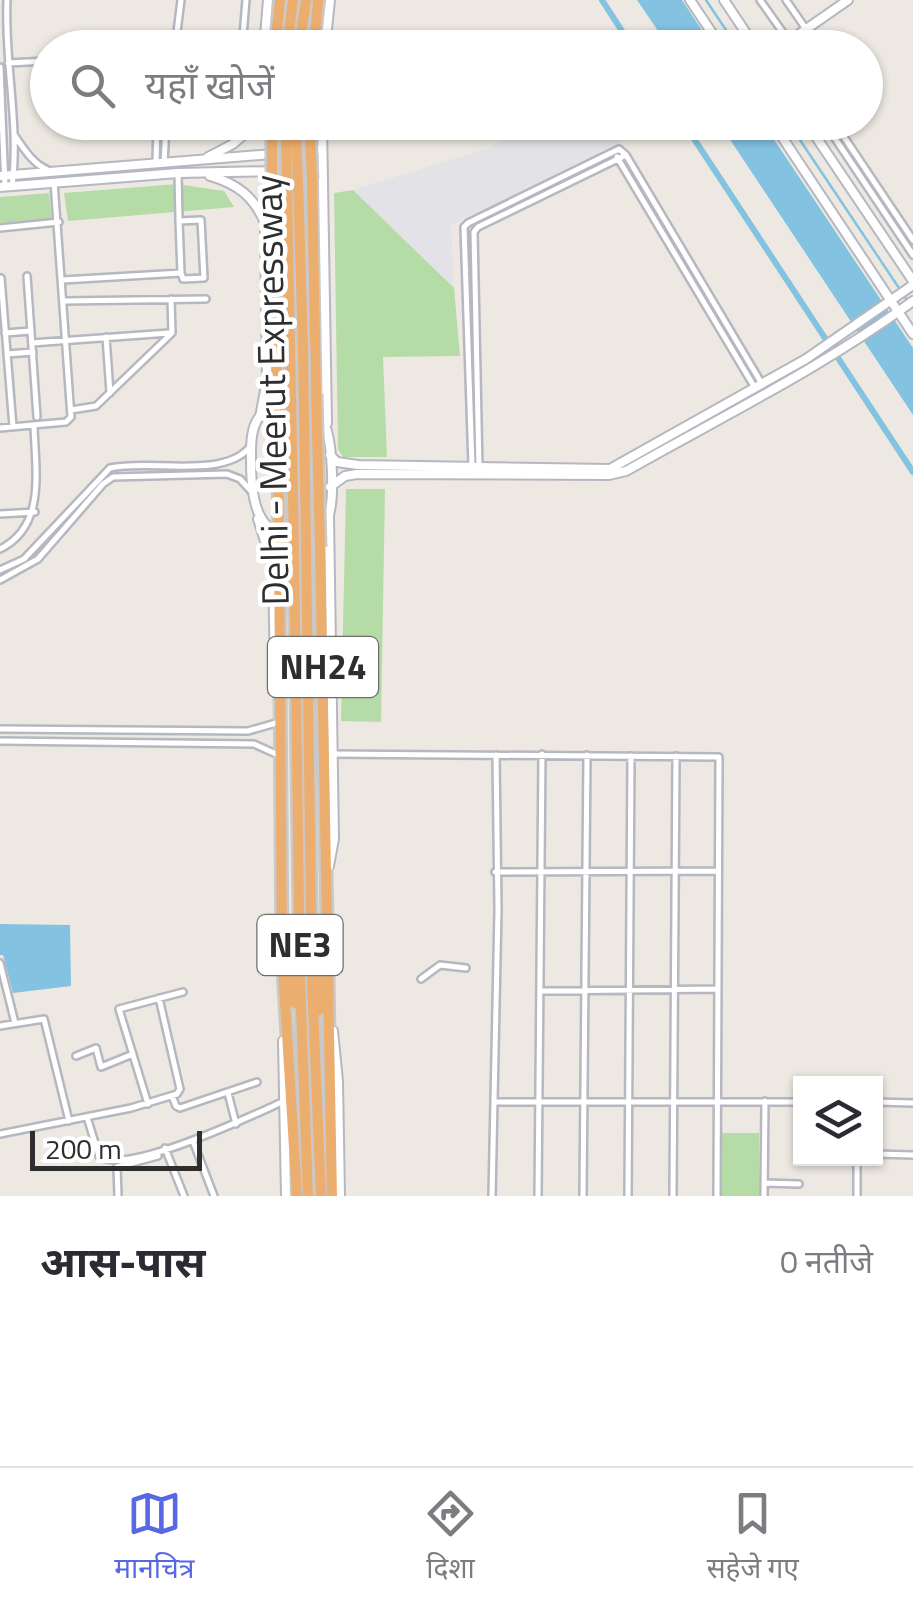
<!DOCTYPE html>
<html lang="hi">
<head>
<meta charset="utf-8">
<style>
	:root { --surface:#fff; --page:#f2f2f3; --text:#2b2b33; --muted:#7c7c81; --line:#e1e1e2; --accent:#5768e5 }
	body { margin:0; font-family:"Titillium Web","Noto Sans Devanagari",sans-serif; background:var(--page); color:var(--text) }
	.controls { position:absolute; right:30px; bottom:30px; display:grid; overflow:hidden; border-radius:0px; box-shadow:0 2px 8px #0004 }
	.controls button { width:90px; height:90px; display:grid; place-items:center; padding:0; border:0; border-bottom:2px solid var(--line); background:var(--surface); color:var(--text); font:50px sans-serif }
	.scale { position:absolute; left:30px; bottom:25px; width:172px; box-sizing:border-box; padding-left:10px; border:5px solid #2e2e2e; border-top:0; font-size:28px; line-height:35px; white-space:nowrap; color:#2e2e2e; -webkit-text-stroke:8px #fff; paint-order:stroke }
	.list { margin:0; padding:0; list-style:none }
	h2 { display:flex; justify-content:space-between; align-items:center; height:130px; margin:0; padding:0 40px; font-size:42px }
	h2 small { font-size:32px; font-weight:400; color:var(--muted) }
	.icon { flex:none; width:55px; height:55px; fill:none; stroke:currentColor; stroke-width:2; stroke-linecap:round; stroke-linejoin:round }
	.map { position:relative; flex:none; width:913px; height:1196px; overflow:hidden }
	.search { position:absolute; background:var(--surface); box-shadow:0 2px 8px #0004; left:30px; right:30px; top:30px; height:110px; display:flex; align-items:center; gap:25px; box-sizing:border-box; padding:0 35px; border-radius:55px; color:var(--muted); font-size:38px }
	.sheet { height:270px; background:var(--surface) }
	nav { display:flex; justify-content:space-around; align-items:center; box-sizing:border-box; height:140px; border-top:2px solid var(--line); background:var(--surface); font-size:28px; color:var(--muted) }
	nav a { display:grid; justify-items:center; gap:5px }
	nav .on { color:var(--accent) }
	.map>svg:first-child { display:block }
	.industrial { fill:#e3e2e7 }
	.green { fill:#b5dca6 }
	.water { fill:#83c2e1 }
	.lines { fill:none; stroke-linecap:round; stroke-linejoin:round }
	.stream { stroke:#83c2e1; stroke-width:2.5 }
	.canal { stroke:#83c2e1; stroke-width:6 }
	.street-casing { stroke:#b6b7c0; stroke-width:10 }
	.secondary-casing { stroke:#b6b7c0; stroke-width:12 }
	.highway-casing { stroke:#c9c9c9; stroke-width:15 }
	.street { stroke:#fff; stroke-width:5 }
	.secondary { stroke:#fff; stroke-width:8 }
	.highway { stroke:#ecae6f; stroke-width:10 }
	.highway-bridge-casing { stroke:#c9c9c9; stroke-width:15; stroke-linecap:butt }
	.highway-bridge { stroke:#ecae6f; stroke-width:10 }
	.labels { text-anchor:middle; stroke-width:9; stroke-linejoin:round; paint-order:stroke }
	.shield { fill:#fff; stroke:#6d6d6d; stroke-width:2.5 }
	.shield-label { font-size:35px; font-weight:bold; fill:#2e2e2e }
	.street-label { font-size:38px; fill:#2e2e2e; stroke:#fff }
</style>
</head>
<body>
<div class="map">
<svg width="913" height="1196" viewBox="0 0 913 1196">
	<rect width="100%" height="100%" fill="#ede9e2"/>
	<!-- industrial -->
	<path class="industrial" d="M 527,123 L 648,123 L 612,149 L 451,225 L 454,288 L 353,190 L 489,148 Z"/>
	<!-- green -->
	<path class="green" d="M 177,184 L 224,191 L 234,207 L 68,221 L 64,193 Z
		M 353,190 L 454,288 L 460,356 L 383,357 L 387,457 L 343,457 L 338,449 L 334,193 Z
		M 49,193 L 52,223 L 0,227 L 0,197 Z
		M 346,489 L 385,489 L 381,722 L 341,721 Z
		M 721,1133 L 759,1133 L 759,1196 L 720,1196 Z"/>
	<!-- water -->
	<path class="water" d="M 637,0 L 682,0 L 713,47 L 669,47 Z
		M 719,123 L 763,123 L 913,348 L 913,415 Z
		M 0,924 L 70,925 L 71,986 L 13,993 L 3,955 L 0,955 Z"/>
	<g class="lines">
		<!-- stream -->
		<path class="stream" d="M 706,0 L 738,48
			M 788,122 L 907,300"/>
		<!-- canal -->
		<path class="canal" d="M 602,0 L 633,48
			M 683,122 L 913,472"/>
		<defs>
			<path id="street" d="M 7,0 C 4,62 20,124 12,186
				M 760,0 L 789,41
				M 786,0 L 806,29
				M 175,48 L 181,0
				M 242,48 L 246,0
				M 8,63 L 48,61
				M 0,67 L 5,186
				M 79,122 L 83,129 L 199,122
				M 824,122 L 913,255
				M 834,122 L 913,240
				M 15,136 C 24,149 33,164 48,170
				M 617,157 L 755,388
				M 156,164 L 157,122
				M 164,164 L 166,125
				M 178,173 L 179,220
				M 0,228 L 59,222
				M 27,276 L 37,417
				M 1,278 L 13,427
				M 63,280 L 181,273 L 183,279 L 204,278 L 201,220 L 179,221 L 181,273
				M 64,301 L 206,299
				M 5,333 L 31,331
				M 106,337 L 110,393
				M 32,343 L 169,333
				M 7,354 L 33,352
				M 71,410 L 96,406 L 172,333 L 171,299
				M 0,428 L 66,422 L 71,417 L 54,182
				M 472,466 L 464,227 L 468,223 L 619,149 L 626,155 L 762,384
				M 479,468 L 474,232 L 478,227 L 626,155
				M 0,514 L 35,512
				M 0,549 C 47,526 35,469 34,425
				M 0,570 L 24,559 L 110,468 C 150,459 222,479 249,448
				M 0,580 L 38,559 L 103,484 L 113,477 L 227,474 L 240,479 L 251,491
				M 0,729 L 248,731 L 276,723
				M 0,741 L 254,744 L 276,754
				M 332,754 L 719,757 L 717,1196
				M 495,872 L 717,871
				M 0,963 L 15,1023
				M 421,979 L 440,965 L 466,968
				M 540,991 L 718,989
				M 0,1026 L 44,1019 L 69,1121
				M 76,1056 L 96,1048 L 101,1067 L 133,1054
				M 228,1093 L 236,1124
				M 172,1096 L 176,1106 L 180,1108 L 257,1082
				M 494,1102 L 800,1102
				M 876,1102 L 913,1103
				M 148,1104 L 119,1009 L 183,992
				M 87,1117 L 99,1156 C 126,1176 251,1116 282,1102
				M 0,1134 L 131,1108 L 177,1094 L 180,1089 L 159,998
				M 193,1141 L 214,1196
				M 165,1148 L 184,1196
				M 876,1154 L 913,1155
				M 764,1183 L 799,1184
				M 118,1196 L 117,1167 L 158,1156
				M 492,1196 L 498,910 L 496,755
				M 538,1196 L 542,754
				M 583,1196 L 587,755
				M 628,1196 L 631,756
				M 673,1196 L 676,756
				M 764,1196 L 765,1101
				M 857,1196 L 857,1158"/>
			<path id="secondary" d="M 690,0 L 722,48
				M 724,0 L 756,48
				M 782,46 L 848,0
				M 264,48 L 268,0
				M 325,48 L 330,0
				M 322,122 L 327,423
				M 772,122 L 913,334
				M 806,122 L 913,281
				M 208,157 L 233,144 L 258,122
				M 0,176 L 321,150
				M 210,176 C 238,184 254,197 265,223 L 267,380 L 260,417
				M 0,187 L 178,173 L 322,170
				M 296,404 C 306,408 316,410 322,419 C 333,435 335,499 328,518 C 324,528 314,534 304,535 C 255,543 251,496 251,461 C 251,447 250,428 260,416 C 269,406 283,405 296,404 Z
				M 330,455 L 337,462 L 358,465 L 610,469 L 806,359 L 913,285
				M 330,487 L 345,476 L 357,474 L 609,475 L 626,471 C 723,416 823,367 913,301
				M 258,519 L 273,566 L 275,678
				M 329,866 L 334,839 L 329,516
				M 333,1031 L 338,1081 L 340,1196
				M 283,1041 L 286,1196"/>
			<path id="highway" d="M 275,48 L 280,0
				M 287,48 L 293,0
				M 299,48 L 306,0
				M 314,48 L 318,0
				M 286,122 L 286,140
				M 296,122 L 296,139
				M 272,139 L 272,122
				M 312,179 L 316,394
				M 272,181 L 277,392
				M 298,181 L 303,348
				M 287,182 L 290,348
				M 279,544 L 282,953 L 297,1196
				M 294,546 L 300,980 L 308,1196
				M 306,546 L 312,983 L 321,1196
				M 320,547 L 332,1196
				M 287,935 L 295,1003
				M 319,1010 L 324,938"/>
		</defs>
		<!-- street casing -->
		<use href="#street" class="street-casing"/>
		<!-- secondary casing -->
		<use href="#secondary" class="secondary-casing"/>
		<!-- highway casing -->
		<use href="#highway" class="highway-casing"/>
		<!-- street -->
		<use href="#street" class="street"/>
		<!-- secondary -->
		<use href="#secondary" class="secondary"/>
		<!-- highway -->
		<use href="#highway" class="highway"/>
		<defs>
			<path id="highway-bridge" d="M 310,136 L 312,179
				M 272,139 L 272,181
				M 296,139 L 298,181
				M 286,140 L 287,182
				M 290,348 L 294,546
				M 303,348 L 306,546
				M 277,392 L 279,544
				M 316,394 L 320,547"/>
		</defs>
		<!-- highway-bridge casing -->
		<use href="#highway-bridge" class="highway-bridge-casing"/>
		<!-- highway-bridge -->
		<use href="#highway-bridge" class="highway-bridge"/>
	</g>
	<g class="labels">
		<!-- shield labels -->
		<g class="shield">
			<rect x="268" y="637" width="110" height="60" rx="8"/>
			<rect x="257.5" y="915" width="85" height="60" rx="8"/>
		</g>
		<g class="shield-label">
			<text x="323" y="679">NH24</text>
			<text x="300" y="957">NE3</text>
		</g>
		<!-- street labels -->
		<g class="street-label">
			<text transform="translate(272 390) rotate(-91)" y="13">Delhi - Meerut Expressway</text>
		</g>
	</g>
</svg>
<div class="controls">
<button><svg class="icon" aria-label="layers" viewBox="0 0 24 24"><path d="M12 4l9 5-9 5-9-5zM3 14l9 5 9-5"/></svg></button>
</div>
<div class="scale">200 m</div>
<div class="search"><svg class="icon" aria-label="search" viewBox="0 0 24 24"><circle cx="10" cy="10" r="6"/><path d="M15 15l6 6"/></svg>यहाँ खोजें</div>
</div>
<section class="sheet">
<h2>आस-पास<small>0 नतीजे</small></h2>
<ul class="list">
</ul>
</section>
<nav>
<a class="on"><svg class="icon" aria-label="map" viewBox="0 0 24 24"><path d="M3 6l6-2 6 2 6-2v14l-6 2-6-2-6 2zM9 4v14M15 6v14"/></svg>मानचित्र</a>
<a><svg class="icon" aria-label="directions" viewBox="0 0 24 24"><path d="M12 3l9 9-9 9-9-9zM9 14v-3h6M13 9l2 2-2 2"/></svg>दिशा</a>
<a><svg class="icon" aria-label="saved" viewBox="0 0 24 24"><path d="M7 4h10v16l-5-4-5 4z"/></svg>सहेजे गए</a>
</nav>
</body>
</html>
